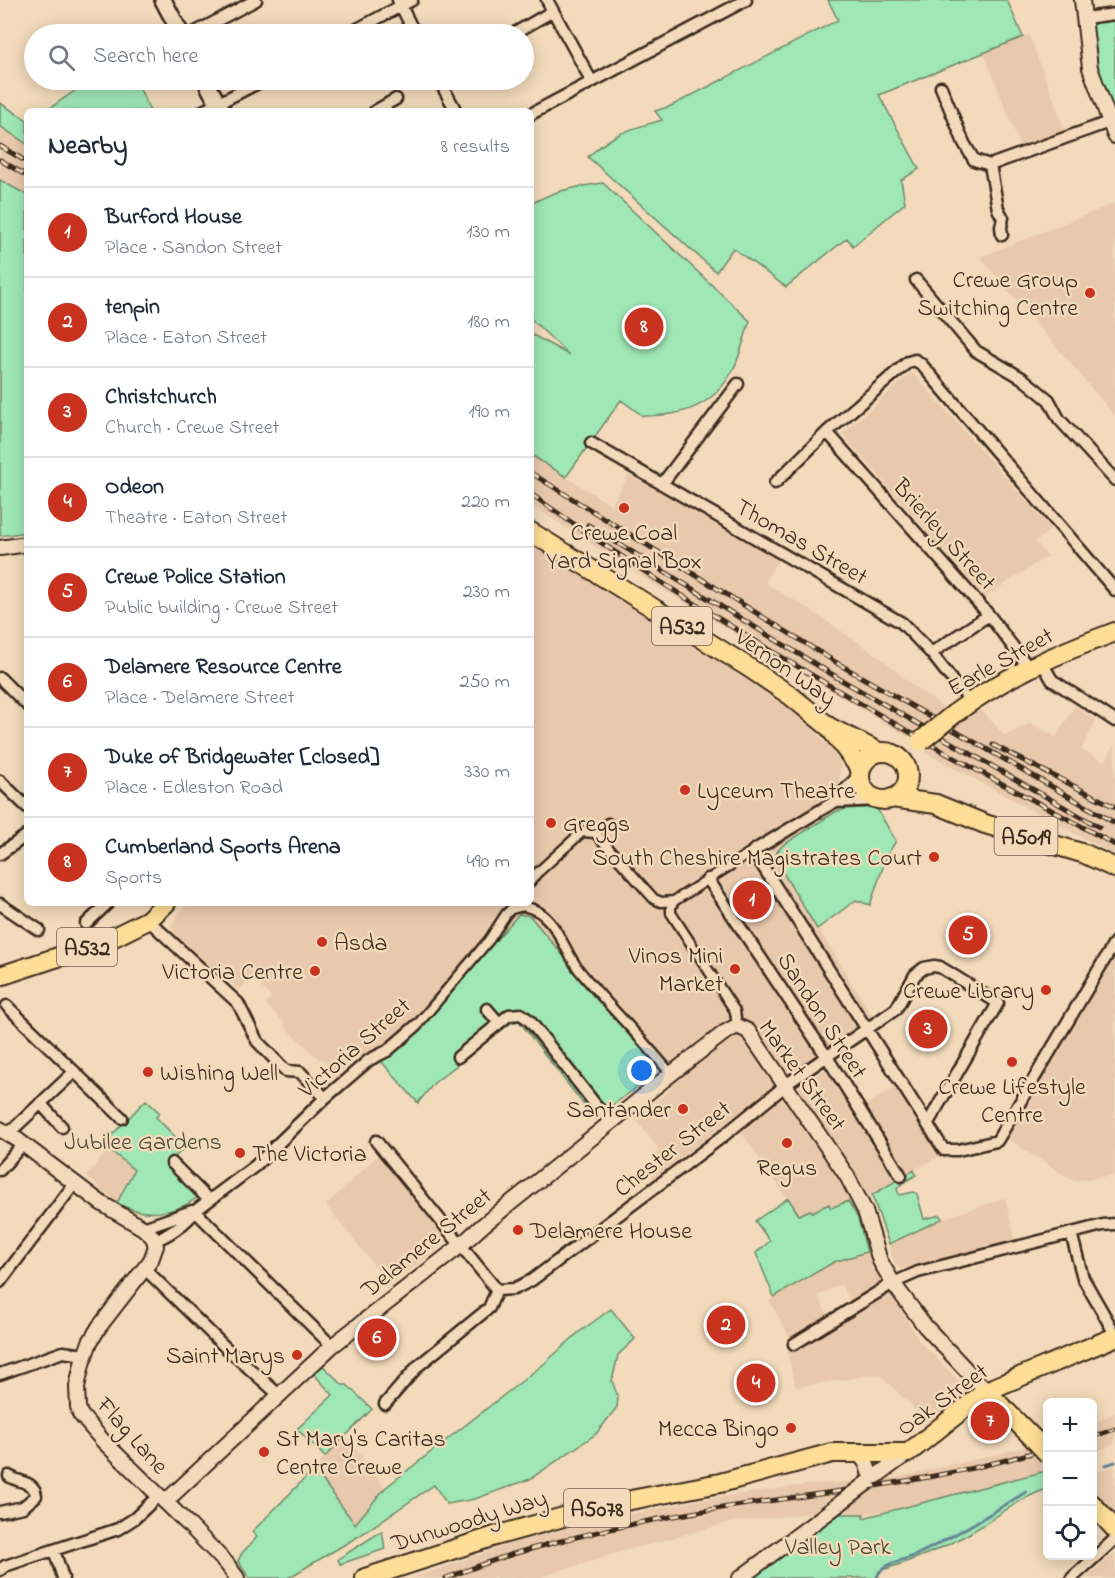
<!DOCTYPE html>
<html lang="en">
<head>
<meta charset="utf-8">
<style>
	:root { --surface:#fff; --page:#f6f6f7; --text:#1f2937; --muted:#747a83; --line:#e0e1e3; --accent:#c8321e }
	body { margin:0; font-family:"Indie Flower",sans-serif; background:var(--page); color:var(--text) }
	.controls { position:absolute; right:18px; bottom:18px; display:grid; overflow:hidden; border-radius:9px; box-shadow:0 3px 15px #0003 }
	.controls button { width:54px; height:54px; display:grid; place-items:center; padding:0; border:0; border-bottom:2px solid var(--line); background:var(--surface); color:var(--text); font:30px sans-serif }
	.you { position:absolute; left:642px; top:1071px; width:21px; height:21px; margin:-15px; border:4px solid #fff; border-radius:50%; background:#1a73e8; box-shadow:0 0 0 9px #1a73e833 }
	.badge { display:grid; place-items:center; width:39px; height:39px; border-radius:50%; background:var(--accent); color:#fff; font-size:20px; font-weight:700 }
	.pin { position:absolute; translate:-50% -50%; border:3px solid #fff; box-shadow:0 2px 6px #0006 }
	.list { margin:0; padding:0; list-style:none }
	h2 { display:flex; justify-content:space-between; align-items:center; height:78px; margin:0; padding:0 24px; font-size:26px }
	h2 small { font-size:20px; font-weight:400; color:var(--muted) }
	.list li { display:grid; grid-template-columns:39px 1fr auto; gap:18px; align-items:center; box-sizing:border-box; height:90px; padding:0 24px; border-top:2px solid var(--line) }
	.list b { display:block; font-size:22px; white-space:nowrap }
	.list p { margin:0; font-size:20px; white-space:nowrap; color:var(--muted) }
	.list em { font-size:20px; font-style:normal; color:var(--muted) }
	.icon { flex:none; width:33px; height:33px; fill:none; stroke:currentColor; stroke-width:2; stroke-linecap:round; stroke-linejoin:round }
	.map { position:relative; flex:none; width:1115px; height:1578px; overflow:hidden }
	.search { position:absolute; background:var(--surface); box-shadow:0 3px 15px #0003; left:24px; top:24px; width:510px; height:66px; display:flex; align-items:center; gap:15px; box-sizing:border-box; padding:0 21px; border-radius:33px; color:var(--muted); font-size:22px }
	.panel { position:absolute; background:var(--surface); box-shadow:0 3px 15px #0003; left:24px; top:108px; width:510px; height:798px; border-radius:9px }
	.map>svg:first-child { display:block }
	.built { fill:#e9c9ac }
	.green { fill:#9fe7b5; stroke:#6d886a; stroke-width:1.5 }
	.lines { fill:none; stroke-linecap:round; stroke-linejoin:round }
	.stream { stroke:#698697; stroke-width:3 }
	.pedestrian-casing { stroke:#3b2a1e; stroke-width:13 }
	.minor-casing { stroke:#3b2a1e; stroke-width:15 }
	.tertiary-casing { stroke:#3b2a1e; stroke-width:18 }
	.secondary-casing { stroke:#3b2a1e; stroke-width:20 }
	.primary-casing { stroke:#3b2a1e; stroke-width:22 }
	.pedestrian { stroke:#f2daba; stroke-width:8 }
	.minor { stroke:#f2daba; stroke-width:10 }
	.tertiary { stroke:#f2daba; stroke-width:14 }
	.secondary { stroke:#f2daba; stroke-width:15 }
	.primary { stroke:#fedd96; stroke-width:18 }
	.rail-casing { stroke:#3b2a1e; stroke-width:5 }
	.rail { stroke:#f2daba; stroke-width:3; stroke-dasharray:9; stroke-linecap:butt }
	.tertiary-bridge-casing { stroke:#3b2a1e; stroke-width:18; stroke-linecap:butt }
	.primary-bridge-casing { stroke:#3b2a1e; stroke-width:22; stroke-linecap:butt }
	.tertiary-bridge { stroke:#f2daba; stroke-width:14 }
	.primary-bridge { stroke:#fedd96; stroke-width:18 }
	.poi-dot { fill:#c8321e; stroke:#f2daba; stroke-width:2 }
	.labels { text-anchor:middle; stroke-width:5; stroke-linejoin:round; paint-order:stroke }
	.shield { fill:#f2daba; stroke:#725f4d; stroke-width:1.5 }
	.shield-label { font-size:22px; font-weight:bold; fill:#3b2a1e }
	.poi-label { font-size:24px; fill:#3b2a1e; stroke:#f2daba; text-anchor:end }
	.street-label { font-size:24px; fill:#3b2a1e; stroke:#f2daba }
	.park-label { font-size:24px; fill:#4a4635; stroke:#f2daba }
</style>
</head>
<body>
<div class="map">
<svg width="1115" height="1578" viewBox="0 0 1115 1578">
	<rect width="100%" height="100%" fill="#f2daba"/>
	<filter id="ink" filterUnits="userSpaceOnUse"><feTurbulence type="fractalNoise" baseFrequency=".0167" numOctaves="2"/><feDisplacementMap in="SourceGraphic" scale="12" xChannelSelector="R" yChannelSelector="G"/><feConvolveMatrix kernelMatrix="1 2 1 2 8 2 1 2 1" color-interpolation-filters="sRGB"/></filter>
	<g filter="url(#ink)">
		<!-- built -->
		<path class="built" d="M 1029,35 L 1065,130 L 1021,148 L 984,53 Z
			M 0,126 L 27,144 L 27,195 L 0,180 Z
			M 1115,203 L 1115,416 L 980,257 Z
			M 912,372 L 1051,529 L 1035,542 L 1047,556 L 985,597 L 842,434 Z
			M 531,455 L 611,505 L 629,475 L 778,558 L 765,583 L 812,611 L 884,660 L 908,682 L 947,710 L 978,706 L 1005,736 L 1030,723 L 1056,737 L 1075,706 L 1096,720 L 1081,750 L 1105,762 L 1115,743 L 1115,855 L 926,753 L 927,745 L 911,735 L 908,737 L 645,579 L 531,505 Z
			M 531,544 L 635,606 L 801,716 L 837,755 L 840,767 L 840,810 L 783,845 L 776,861 L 873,1017 L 751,1104 L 652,1179 L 653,1160 L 659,1150 L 635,1118 L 673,1087 L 530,916 L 518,914 L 405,1043 L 380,1060 L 352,1059 L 332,1081 L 332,1069 L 322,1059 L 319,1059 L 285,1027 L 285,1023 L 265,1004 L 272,997 L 251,978 L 239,990 L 221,972 L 212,969 L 196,956 L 174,933 L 171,925 L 188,903 L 531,903 Z
			M 1115,953 L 1115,1175 L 1074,1181 L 1006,1138 Z
			M 836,1063 L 864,1107 L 897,1086 L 936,1145 L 939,1156 L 871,1195 L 830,1208 L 828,1204 L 812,1212 L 810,1210 L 799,1215 L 741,1132 L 782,1097 Z
			M 109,1149 L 134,1170 L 117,1203 L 86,1176 Z
			M 380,1153 L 447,1241 L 390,1285 L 326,1205 Z
			M 1005,1198 L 1015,1240 L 900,1269 L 894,1262 L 889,1244 L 942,1219 Z
			M 867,1252 L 885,1282 L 852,1303 L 840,1284 L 818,1296 L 828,1315 L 791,1339 L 769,1301 L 834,1262 Z
			M 887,1292 L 892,1294 L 919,1341 L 966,1388 L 928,1422 L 879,1374 L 796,1387 L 787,1352 Z
			M 1115,1413 L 1115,1443 L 1093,1453 L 1093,1423 Z
			M 346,1436 L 385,1488 L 355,1524 L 314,1469 Z
			M 1047,1441 L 1047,1471 L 920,1505 L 864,1514 L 804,1514 L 732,1522 L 620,1552 L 537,1578 L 412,1578 L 527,1538 L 596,1522 L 698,1500 L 804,1485 L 889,1479 L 986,1457 Z
			M 1115,1466 L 1115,1517 L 1093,1492 L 1092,1473 Z
			M 1115,1552 L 1115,1578 L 1086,1578 Z"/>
		<!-- green -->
		<path class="green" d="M 828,0 L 1007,0 L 1023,37 L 879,95 L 919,169 L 901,180 L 905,203 L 853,246 L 847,238 L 786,287 L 733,248 L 716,272 L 588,157 C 614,132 628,130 662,120 L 655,111 L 671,106 L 838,20 Z
			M 1115,17 L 1115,115 L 1096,67 L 1092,19 Z
			M 104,80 L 136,80 L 150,111 L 46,111 L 76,90 Z
			M 0,103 L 27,120 L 27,144 L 0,126 Z
			M 0,180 L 27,195 L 27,532 L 0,536 Z
			M 603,183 L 750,321 C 744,337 741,355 733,370 C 713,407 683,416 643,416 L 621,400 L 566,477 L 531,455 L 531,334 L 569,355 L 531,319 L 531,204 C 554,190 576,187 603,183 Z
			M 876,807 L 896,841 L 887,855 L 870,905 L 856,900 L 817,929 L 776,861 L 777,852 L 783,845 L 835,812 L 846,809 Z
			M 519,914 L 530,916 L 654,1064 L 655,1072 L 639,1086 L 594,1118 L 519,1021 L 511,1023 L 434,1083 L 418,1103 L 380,1060 L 405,1043 Z
			M 146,1100 L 160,1113 L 156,1117 L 185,1147 L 167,1165 L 198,1197 C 174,1215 144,1218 117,1203 L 134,1170 L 103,1144 Z
			M 914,1170 L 916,1175 L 900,1185 L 897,1189 L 899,1195 L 914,1192 L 917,1194 L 924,1219 L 940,1215 L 942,1219 L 889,1244 L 872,1195 Z
			M 788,1198 L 799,1215 L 810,1210 L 812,1212 L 829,1204 L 831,1208 L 848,1201 L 858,1218 L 867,1252 L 834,1262 L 774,1297 L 756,1253 L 770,1241 L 755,1221 Z
			M 611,1309 L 635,1339 L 618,1355 L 612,1381 L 618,1397 L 617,1407 L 596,1434 L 530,1479 L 475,1499 L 447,1504 L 434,1485 L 359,1536 L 288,1578 L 249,1578 L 238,1561 L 242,1553 L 257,1537 L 252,1532 L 314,1469 L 355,1524 L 385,1488 L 545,1363 L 578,1333 Z
			M 318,1365 L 324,1367 L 343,1385 L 347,1385 L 372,1409 L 325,1457 L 297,1429 L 333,1395 L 312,1372 Z
			M 1046,1471 L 1047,1489 C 1019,1498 996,1518 970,1533 C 942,1549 911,1561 879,1571 L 878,1578 L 740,1578 L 826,1514 L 864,1514 L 863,1518 Z
			M 382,1531 L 385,1549 L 340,1564 L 338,1559 Z"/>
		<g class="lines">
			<!-- stream -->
			<path class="stream" d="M 1106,1465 L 1115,1462
				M 877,1578 C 880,1563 903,1561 916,1555 C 954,1537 990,1514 1026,1492"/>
			<defs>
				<path id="pedestrian" d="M 950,677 L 970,702
					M 595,833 L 654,899 L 661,902 L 674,901
					M 531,881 L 536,874 L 582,832 L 595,833 L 608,823
					M 674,901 L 671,907 L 671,913 L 735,1011 L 737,1026
					M 674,901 L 753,851
					M 523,906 C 531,908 538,910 544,916 C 560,930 566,953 579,970 C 608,1006 642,1038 671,1074
					M 417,1025 L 489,940 L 506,914 L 511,909 L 523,906"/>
				<path id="minor" d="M 398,0 L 415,34
					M 547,0 L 592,82
					M 1085,18 L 1115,14
					M 192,34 L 256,0
					M 348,34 L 412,0
					M 513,34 L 553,11
					M 439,80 L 456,111
					M 941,87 L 964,143 L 974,160 L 990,165 L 998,209 L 1003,218 L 1001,227 L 1002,235
					M 203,111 L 264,80
					M 375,111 L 396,99
					M 531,114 L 746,0
					M 990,165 L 1109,122
					M 916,280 L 976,351 L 1022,378 L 1049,400 L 1059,419 L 1115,480
					M 827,432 L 989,615 L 1023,660 L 1026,668
					M 591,443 L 902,623 L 931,653 L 950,677
					M 775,483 L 827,432 L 908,362 L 915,360 L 921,364 L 1115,590
					M 662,484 L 738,384
					M 931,653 L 989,615
					M 1041,661 L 1052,680 L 1115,721
					M 0,678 L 27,705
					M 860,774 L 834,802 L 753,851 L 944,1150 L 958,1150 L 997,1141 L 1115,942
					M 0,781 L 27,807
					M 834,802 L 881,800
					M 0,854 L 27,835
					M 708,879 L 827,1057 L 901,1176
					M 0,904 L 39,930
					M 148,920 L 238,1003 L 257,1041 L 286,1071 L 300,1072 L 325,1098
					M 86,924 L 108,903
					M 7,1006 L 122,1118
					M 487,1009 L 499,1023
					M 458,1057 L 509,1015 L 521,1014 L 529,1020 L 610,1123
					M 41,1104 L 62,1127
					M 8,1134 L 74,1072
					M 376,1141 L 497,1290
					M 172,1163 L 209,1200
					M 0,1170 L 23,1144
					M 195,1211 L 332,1346
					M 143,1228 L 192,1211
					M 1071,1233 L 1083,1278 L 1115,1334
					M 154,1240 C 168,1237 187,1222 195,1211 L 255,1166 L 325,1098 L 369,1060 L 387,1051 L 417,1025
					M 144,1268 L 224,1346 L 279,1395
					M 0,1282 L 75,1183
					M 497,1290 L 514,1289 L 532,1280 L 722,1137 L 791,1081 L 896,1009 L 915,975 L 924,968 L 934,966 L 940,967 L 998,1003 L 928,1123
					M 794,1344 L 893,1283 L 918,1272 L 1103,1225 L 1115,1224
					M 0,1374 L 63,1352 L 85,1355
					M 385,1404 L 418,1366 L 489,1308 L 497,1290
					M 0,1512 L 23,1507 L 36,1496 C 35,1481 19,1483 9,1476
					M 54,1550 L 63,1578
					M 0,1570 L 5,1566 L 32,1557 L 118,1529 L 135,1518 L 158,1496
					M 1072,1578 L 1115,1539"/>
				<path id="tertiary" d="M 1082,0 L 1090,68 L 1115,136
					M 0,548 L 27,544
					M 0,1129 L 15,1138 L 101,1203 L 143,1228 L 153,1237 L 156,1246 L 151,1260 L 99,1327 L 90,1342 L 82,1364 L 77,1387 L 78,1407 L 80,1414 L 103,1441 L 190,1526 L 227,1564 L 237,1578
					M 855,1452 C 866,1458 869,1468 870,1480
					M 868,1482 L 908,1453
					M 165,1502 L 332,1346 L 460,1246 L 482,1226 L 671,1074 L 724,1033 L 737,1026 L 748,1031 L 847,1176 L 865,1211 L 880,1261 L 893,1283 L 925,1326 L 986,1391
					M 740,1578 L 826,1514"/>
				<path id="secondary" d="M 163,0 L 181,34
					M 205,80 L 222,111"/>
				<path id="primary" d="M 531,532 L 748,667 L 791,696 L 829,727 L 879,752
					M 954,714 C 1003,677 1058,653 1115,632
					M 832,731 L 861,770
					M860 776a24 24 0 1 1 48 0a24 24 0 1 1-48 0Z
					M 892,798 L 936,804 L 985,824 L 1085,854 L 1115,868
					M 0,976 L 104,942 L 148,920 L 166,903
					M 986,1391 L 1034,1439
					M 1092,1504 L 1115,1529
					M 365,1578 L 495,1536 L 610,1504 L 720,1483 L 832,1453 L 908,1453 L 986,1391 L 1115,1337"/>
			</defs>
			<!-- pedestrian casing -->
			<use href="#pedestrian" class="pedestrian-casing"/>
			<!-- minor casing -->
			<use href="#minor" class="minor-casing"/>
			<!-- tertiary casing -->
			<use href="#tertiary" class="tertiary-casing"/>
			<!-- secondary casing -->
			<use href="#secondary" class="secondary-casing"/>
			<!-- primary casing -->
			<use href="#primary" class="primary-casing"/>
			<!-- pedestrian -->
			<use href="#pedestrian" class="pedestrian"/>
			<!-- minor -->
			<use href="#minor" class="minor"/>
			<!-- tertiary -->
			<use href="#tertiary" class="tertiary"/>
			<!-- secondary -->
			<use href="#secondary" class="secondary"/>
			<!-- primary -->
			<use href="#primary" class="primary"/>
			<defs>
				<path id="rail" d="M 0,146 L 27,162
					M 0,160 L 27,176
					M 531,473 L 837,663 L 1115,823
					M 531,494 C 665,590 808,674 951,756 C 1005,786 1061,814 1115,845
					M 588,525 L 838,678 L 1099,827
					M 993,745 L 1115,807
					M 1092,1437 L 1115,1429
					M 446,1578 C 471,1569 495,1559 520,1552 C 589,1532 662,1517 734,1506 C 841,1490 943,1481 1048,1448"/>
			</defs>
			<!-- rail casing -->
			<use href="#rail" class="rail-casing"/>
			<!-- rail -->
			<use href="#rail" class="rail"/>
			<defs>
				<path id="tertiary-bridge" d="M 826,1514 L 868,1482"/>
				<path id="primary-bridge" d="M 921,741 L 954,714
					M 1034,1439 L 1048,1454"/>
			</defs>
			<!-- tertiary-bridge casing -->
			<use href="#tertiary-bridge" class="tertiary-bridge-casing"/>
			<!-- primary-bridge casing -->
			<use href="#primary-bridge" class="primary-bridge-casing"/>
			<!-- tertiary-bridge -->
			<use href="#tertiary-bridge" class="tertiary-bridge"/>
			<!-- primary-bridge -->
			<use href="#primary-bridge" class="primary-bridge"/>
		</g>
	</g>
	<!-- markers -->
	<g class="poi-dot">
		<circle cx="1090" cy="293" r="6"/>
		<circle cx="624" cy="508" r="6"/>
		<circle cx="685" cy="790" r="6"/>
		<circle cx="551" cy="823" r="6"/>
		<circle cx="934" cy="857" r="6"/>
		<circle cx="322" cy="942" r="6"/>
		<circle cx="735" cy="969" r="6"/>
		<circle cx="315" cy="971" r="6"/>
		<circle cx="1046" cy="990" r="6"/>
		<circle cx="1012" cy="1062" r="6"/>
		<circle cx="148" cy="1072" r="6"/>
		<circle cx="683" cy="1109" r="6"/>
		<circle cx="787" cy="1143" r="6"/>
		<circle cx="240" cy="1153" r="6"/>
		<circle cx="518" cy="1230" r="6"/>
		<circle cx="297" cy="1355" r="6"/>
		<circle cx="791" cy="1428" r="6"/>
		<circle cx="264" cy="1452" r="6"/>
	</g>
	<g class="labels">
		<!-- shield labels -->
		<g class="shield">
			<rect x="652" y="607" width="60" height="38" rx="4.5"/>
			<rect x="994.5" y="817" width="63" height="38" rx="4.5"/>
			<rect x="57" y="928" width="60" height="38" rx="4.5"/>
			<rect x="564" y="1489" width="66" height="38" rx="4.5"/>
		</g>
		<g class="shield-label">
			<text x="682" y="634">A532</text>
			<text x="1026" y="844">A5019</text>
			<text x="87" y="955">A532</text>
			<text x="597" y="1516">A5078</text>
		</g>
		<!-- poi labels -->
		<g class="poi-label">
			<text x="1078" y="287">Crewe Group<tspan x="1078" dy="28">Switching Centre</tspan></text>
			<text x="624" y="540" text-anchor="middle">Crewe Coal<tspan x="624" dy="28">Yard Signal Box</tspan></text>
			<text x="697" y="798" text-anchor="start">Lyceum Theatre</text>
			<text x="563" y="831" text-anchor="start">Greggs</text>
			<text x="922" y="865">South Cheshire Magistrates Court</text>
			<text x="334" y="950" text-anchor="start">Asda</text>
			<text x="723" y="963">Vinos Mini<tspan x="723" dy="28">Market</tspan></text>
			<text x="303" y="979">Victoria Centre</text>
			<text x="1034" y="998">Crewe Library</text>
			<text x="160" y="1080" text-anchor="start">Wishing Well</text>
			<text x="1012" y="1094" text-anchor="middle">Crewe Lifestyle<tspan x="1012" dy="28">Centre</tspan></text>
			<text x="671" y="1117">Santander</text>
			<text x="252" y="1161" text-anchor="start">The Victoria</text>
			<text x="787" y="1175" text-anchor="middle">Regus</text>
			<text x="530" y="1238" text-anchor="start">Delamere House</text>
			<text x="285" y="1363">Saint Marys</text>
			<text x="779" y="1436">Mecca Bingo</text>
			<text x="276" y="1446" text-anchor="start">St Mary's Caritas<tspan x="276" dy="28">Centre Crewe</tspan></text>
		</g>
		<!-- street labels -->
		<g class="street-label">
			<text transform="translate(945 534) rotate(48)" y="8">Brierley Street</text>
			<text transform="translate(802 541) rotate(30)" y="8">Thomas Street</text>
			<text transform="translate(1000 661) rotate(-29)" y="8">Earle Street</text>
			<text transform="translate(786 667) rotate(35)" y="8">Vernon Way</text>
			<text transform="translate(823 1015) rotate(57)" y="8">Sandon Street</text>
			<text transform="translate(354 1047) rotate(-41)" y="8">Victoria Street</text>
			<text transform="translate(803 1075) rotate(54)" y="8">Market Street</text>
			<text transform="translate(672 1148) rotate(-38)" y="8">Chester Street</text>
			<text transform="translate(426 1242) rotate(-39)" y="8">Delamere Street</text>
			<text transform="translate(942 1399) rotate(-36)" y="8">Oak Street</text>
			<text transform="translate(133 1435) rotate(48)" y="8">Flag Lane</text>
			<text transform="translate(469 1520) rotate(-17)" y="8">Dunwoody Way</text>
		</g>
		<!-- park labels -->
		<g class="park-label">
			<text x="143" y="1149">Jubilee Gardens</text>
			<text x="838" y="1554">Valley Park</text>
		</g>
	</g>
</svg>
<div class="controls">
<button>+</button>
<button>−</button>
<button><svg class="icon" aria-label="locate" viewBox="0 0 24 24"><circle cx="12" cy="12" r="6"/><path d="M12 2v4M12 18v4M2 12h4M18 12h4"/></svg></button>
</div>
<div class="you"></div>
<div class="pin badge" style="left:752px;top:900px">1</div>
<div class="pin badge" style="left:726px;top:1325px">2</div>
<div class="pin badge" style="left:928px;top:1029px">3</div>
<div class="pin badge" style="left:756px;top:1383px">4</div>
<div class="pin badge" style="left:968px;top:935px">5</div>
<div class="pin badge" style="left:377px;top:1338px">6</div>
<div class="pin badge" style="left:990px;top:1421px">7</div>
<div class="pin badge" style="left:644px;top:327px">8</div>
<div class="search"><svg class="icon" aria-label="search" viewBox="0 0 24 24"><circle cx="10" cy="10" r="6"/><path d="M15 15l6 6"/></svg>Search here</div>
<section class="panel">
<h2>Nearby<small>8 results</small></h2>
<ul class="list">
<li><span class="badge">1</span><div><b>Burford House</b><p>Place · Sandon Street</p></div><em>130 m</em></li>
<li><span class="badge">2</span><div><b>tenpin</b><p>Place · Eaton Street</p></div><em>180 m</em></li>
<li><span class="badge">3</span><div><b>Christchurch</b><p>Church · Crewe Street</p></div><em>190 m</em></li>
<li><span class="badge">4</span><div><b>Odeon</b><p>Theatre · Eaton Street</p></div><em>220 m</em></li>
<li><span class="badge">5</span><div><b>Crewe Police Station</b><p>Public building · Crewe Street</p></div><em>230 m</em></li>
<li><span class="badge">6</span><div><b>Delamere Resource Centre</b><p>Place · Delamere Street</p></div><em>250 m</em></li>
<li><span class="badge">7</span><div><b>Duke of Bridgewater [closed]</b><p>Place · Edleston Road</p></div><em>330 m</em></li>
<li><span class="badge">8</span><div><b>Cumberland Sports Arena</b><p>Sports</p></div><em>490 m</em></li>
</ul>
</section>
</div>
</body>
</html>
